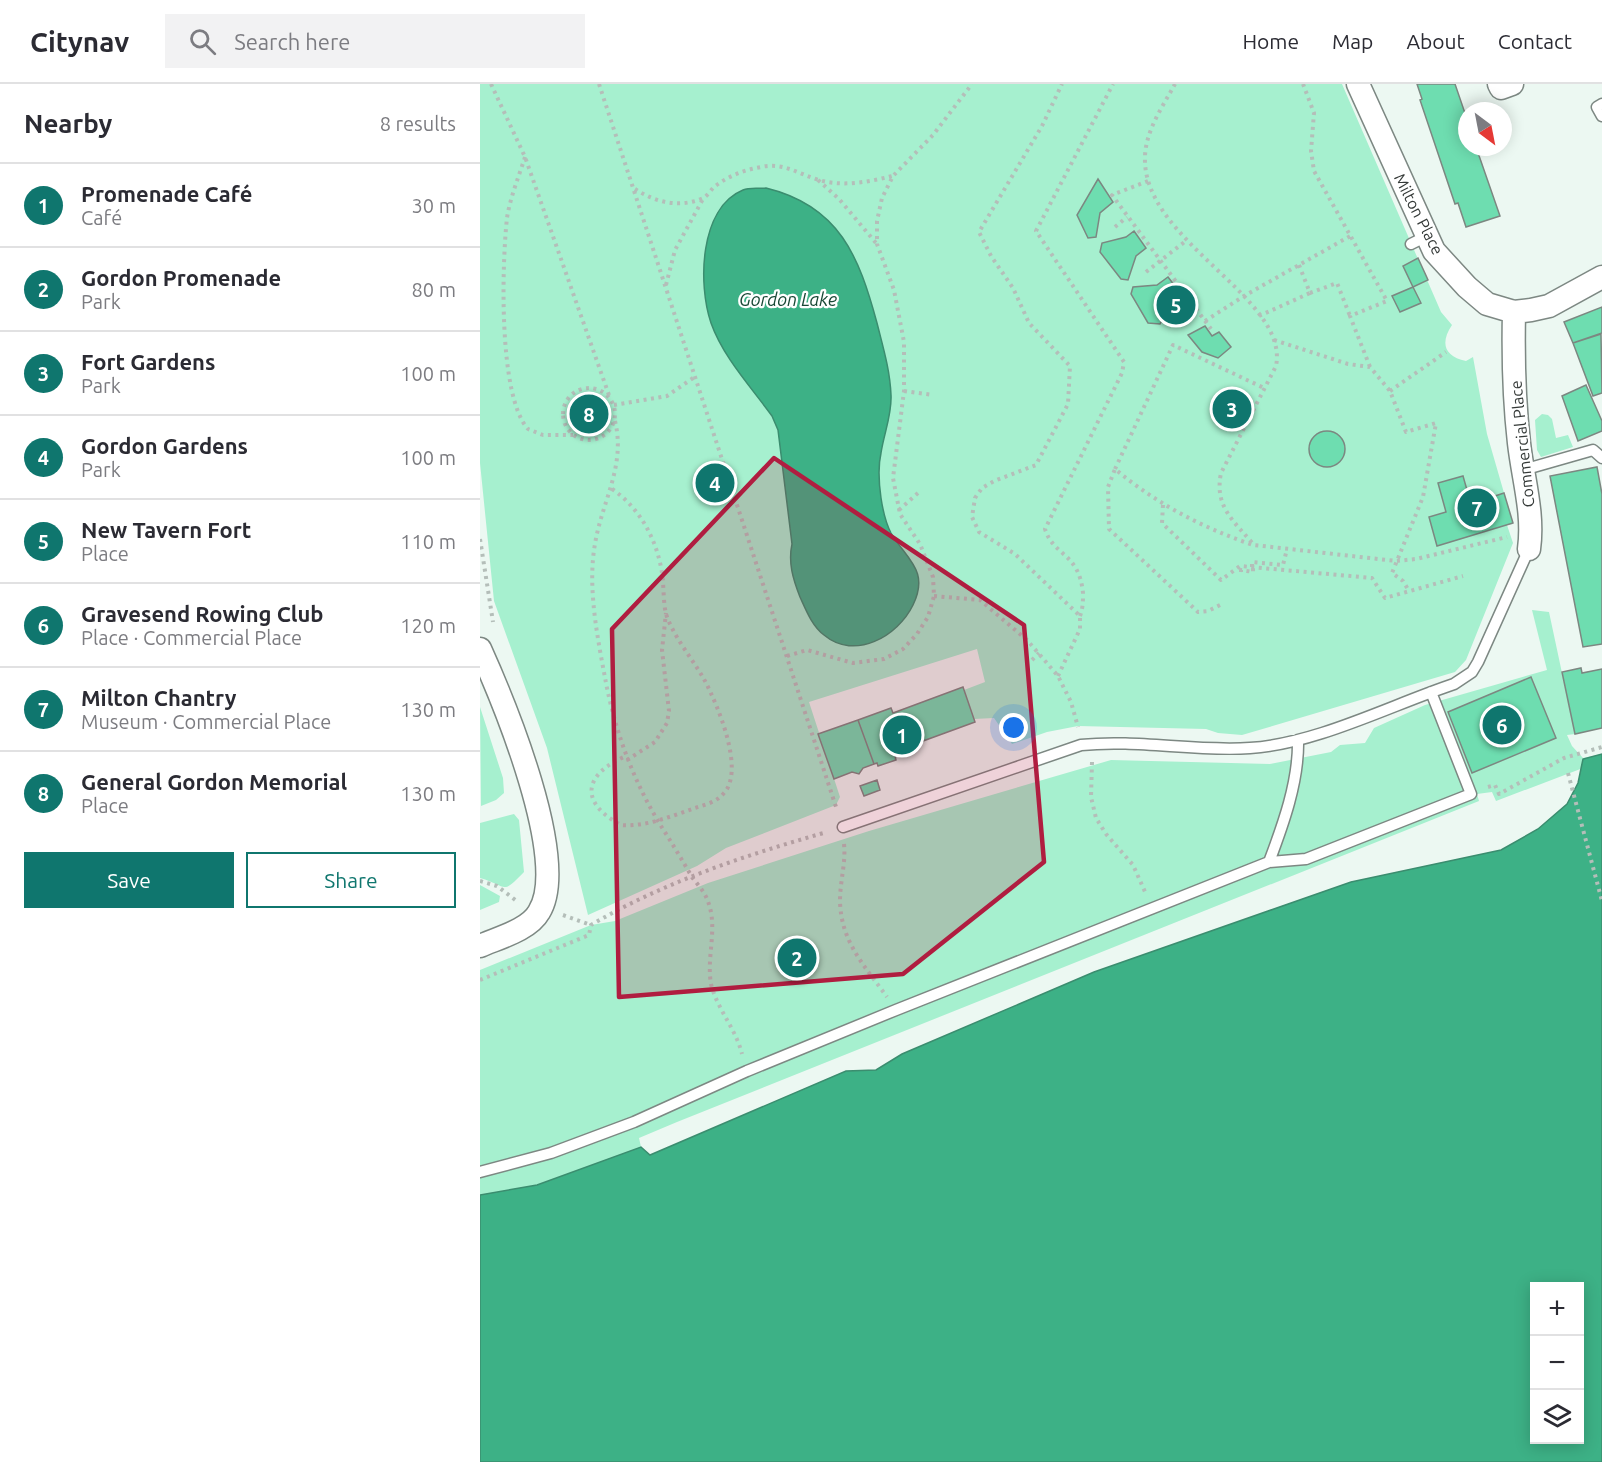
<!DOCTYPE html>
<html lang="en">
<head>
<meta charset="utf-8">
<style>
	:root { --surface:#fff; --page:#f2f2f3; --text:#2b2b33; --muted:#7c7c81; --line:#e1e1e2; --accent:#0f766e }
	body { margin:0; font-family:Ubuntu,sans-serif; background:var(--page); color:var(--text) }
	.controls { position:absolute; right:18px; bottom:18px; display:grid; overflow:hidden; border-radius:0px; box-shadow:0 3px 15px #0003 }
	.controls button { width:54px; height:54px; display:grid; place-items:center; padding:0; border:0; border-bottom:2px solid var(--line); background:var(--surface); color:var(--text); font:30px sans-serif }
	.compass { position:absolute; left:978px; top:18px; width:54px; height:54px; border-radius:50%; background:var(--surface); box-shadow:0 3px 15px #0003; rotate:148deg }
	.you { position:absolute; left:534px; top:644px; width:21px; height:21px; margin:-15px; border:4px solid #fff; border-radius:50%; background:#1a73e8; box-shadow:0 0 0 9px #1a73e833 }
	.badge { display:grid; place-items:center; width:39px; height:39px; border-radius:50%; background:var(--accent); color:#fff; font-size:20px; font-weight:700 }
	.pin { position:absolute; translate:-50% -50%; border:3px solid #fff; box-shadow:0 2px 6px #0006 }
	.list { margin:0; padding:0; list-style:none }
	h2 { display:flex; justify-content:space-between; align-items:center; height:78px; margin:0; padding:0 24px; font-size:26px }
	h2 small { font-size:20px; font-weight:400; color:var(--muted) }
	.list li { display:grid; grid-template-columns:39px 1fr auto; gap:18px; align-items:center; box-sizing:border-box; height:84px; padding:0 24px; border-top:2px solid var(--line) }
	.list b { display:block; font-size:22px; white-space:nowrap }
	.list p { margin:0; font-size:20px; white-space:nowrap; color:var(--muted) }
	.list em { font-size:20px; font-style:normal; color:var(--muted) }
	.actions { display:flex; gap:12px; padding:18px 24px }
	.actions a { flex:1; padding:14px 0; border:2px solid var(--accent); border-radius:0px; text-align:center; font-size:21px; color:var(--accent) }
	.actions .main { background:var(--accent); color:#fff }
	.icon { flex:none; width:33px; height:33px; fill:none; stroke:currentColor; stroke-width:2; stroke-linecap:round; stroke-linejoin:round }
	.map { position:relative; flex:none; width:1122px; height:1378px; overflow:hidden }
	header { display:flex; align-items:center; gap:36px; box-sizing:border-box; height:84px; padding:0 30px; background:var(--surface); border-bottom:2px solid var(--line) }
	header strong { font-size:28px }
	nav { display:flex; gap:33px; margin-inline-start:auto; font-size:21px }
	.search { width:420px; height:54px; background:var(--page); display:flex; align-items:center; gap:15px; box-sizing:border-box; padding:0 21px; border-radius:0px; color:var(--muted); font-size:22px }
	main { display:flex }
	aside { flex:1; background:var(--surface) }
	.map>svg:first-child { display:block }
	.green { fill:#a6f0cf; fill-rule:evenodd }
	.water { fill:#3db186; stroke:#3b8d6f; stroke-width:1.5; fill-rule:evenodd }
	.building { fill:#6eddb0; stroke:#7c8781; stroke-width:1.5 }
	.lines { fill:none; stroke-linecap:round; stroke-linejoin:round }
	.service-casing { stroke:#7d8883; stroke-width:13 }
	.minor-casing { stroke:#7d8883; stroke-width:25 }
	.path { stroke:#b4beb9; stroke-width:4; stroke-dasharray:3 4.5; stroke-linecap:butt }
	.service { stroke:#fff; stroke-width:10 }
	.minor { stroke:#fff; stroke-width:22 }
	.marked { fill:#b01d40; fill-opacity:0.2; stroke:#b01d40; stroke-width:4.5; stroke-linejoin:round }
	.labels { text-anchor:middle; stroke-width:4.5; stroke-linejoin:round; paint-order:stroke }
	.street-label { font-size:16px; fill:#353a38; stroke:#fff }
	.water-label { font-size:18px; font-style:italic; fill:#194936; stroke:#fff }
</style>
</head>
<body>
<header>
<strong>Citynav</strong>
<div class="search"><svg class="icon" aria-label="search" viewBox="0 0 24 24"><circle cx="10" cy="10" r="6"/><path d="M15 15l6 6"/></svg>Search here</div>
<nav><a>Home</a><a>Map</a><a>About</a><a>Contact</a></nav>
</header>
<main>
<aside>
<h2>Nearby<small>8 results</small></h2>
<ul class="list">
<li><span class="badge">1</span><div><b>Promenade Café</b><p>Café</p></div><em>30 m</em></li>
<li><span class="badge">2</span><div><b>Gordon Promenade</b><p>Park</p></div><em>80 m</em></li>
<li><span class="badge">3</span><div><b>Fort Gardens</b><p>Park</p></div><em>100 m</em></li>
<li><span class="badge">4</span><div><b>Gordon Gardens</b><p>Park</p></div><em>100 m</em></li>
<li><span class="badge">5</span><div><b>New Tavern Fort</b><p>Place</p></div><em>110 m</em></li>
<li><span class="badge">6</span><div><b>Gravesend Rowing Club</b><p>Place · Commercial Place</p></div><em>120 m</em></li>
<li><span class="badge">7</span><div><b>Milton Chantry</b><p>Museum · Commercial Place</p></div><em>130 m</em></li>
<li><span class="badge">8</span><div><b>General Gordon Memorial</b><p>Place</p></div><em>130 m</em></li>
</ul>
<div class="actions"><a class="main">Save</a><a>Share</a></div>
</aside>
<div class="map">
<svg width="1122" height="1378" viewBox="0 0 1122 1378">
	<rect width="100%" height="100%" fill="#ecf8f2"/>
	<!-- green -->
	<path class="green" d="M 0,0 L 862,0 L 961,228 L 972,241 C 960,259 964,272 986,277 L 993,273 L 1007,350 L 1033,440 L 1027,441 L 1033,459 L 986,576 L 975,588 L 762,651 L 738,649 L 726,645 L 598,642 L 567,648 L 532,660 L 514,634 L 494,635 L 484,606 L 505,598 L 497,565 L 329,618 L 360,713 L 356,721 L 246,764 L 217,782 L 108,831 L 67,664 L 14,517 L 0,379 Z
		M 1062,330 L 1068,331 L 1072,335 L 1076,354 L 1088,351 L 1093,363 L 1061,373 L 1057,366 L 1055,336 Z
		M 1052,526 L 1069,528 L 1095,650 L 1087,651 L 1092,662 L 1103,674 L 1122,670 L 1122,1011 L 0,1208 L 0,886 L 111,841 L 135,837 L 228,799 L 389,747 L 631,676 L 790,680 L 851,668 L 860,661 L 885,659 L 894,644 L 945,621 L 1067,586 ZM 1103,684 L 1095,708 L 1087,720 L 1058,745 L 1021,766 L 871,798 L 614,888 L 422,970 L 396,986 L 366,987 L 170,1071 L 161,1063 L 159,1054 L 197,1038 L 999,717 L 997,710 L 1012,708 L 1016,717 Z
		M 0,623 L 23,694 L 24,709 L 16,716 L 1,722 Z
		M 34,730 L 39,736 L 44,788 C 21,812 28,802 0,794 L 0,739 Z
		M 0,801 L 20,812 L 19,818 L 0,826 Z"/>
	<!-- water -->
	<path class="water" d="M 286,104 C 360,122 379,173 397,239 C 403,263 410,286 411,311 C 412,331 404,349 401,369 C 398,382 399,400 401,414 C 403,427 405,438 411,449 C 426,475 450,486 433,521 C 418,552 375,577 344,551 C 332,542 326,526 320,513 C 313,495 308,479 312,460 L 298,346 L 292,332 C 271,303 243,273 231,239 C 218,201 219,124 263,106 C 270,103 279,105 286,104 Z
		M 1122,670 L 1122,1378 L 0,1378 L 0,1111 L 57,1101 L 161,1063 L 170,1071 L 366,987 L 396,986 L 422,970 L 614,888 L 871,798 L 1021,766 L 1058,745 L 1087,720 L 1098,699 L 1103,675 ZM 1054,1202 L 1100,1202 L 1100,1356 L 1054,1356 Z"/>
	<!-- building -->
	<path class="building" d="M 937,0 L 975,0 L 987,35 L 987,63 L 996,63 L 1020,132 L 986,143 L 978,119 L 975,120 L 940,16 L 942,15 Z
		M 618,95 L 633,118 L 620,129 L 616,153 L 608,154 L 597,131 Z
		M 654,147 L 666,164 L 656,172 L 648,196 L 641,195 L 620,168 L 622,159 L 646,153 Z
		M 938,174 L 948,196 L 933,203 L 923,182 Z
		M 688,193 L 702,211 L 691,219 L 680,240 L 668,239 L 651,210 L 653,203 L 677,201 Z
		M 933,203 L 941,219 L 920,228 L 912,212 Z
		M 1122,223 L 1122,249 L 1093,259 L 1084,238 Z
		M 725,242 L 732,252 L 739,248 L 751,263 L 738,274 L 722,268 L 708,251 Z
		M 1121,250 L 1122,309 L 1113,312 L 1093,259 Z
		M 1106,301 L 1122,337 L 1122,347 L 1098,357 L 1082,312 Z
		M829 365a18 18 0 1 1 36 0a18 18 0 1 1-36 0Z
		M 1117,383 L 1122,410 L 1122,560 L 1103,563 L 1070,392 Z
		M 983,392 L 991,420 L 1024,409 L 1033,439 L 957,462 L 949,433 L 966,428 L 958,399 Z
		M 1101,584 L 1102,589 L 1122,585 L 1122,644 L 1095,650 L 1082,588 Z
		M 1051,593 L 1076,654 L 992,689 L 968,628 Z
		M 483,603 L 495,638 L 424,664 L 426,668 L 415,672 L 416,676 L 398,682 L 397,679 L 394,680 L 378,636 L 411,624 L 413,629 Z
		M 378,636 L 394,680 L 383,684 L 379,690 L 372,688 L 354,695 L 338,650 Z
		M 397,696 L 400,706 L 384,712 L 380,702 Z"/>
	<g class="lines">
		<defs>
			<path id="service" d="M 1122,20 L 1117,23 L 1122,32
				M 931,160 L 947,152
				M 1043,386 L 1113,366 L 1122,374
				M 363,743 L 601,661 C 657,655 714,668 770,664 C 836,660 911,621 974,600 L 992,588 L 998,578 L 1049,465
				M 789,778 L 826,775 L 991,710 L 951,608
				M 0,1088 L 71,1069 L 154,1038 L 267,987 L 416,926 L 789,778 C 803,741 819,697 818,656"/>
			<path id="minor" d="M 878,0 L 954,167 L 987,203 L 1007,220 L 1034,228 L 1051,226 L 1069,222 L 1122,193
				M 1019,0 L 1021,4 L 1032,0
				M 1034,228 C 1033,272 1034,316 1039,359 C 1043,395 1054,429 1049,465
				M 0,565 C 23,616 91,778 59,828 C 49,846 18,854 0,862"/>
		</defs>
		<!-- service casing -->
		<use href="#service" class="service-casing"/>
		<!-- minor casing -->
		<use href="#minor" class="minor-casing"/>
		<!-- path -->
		<path class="path" d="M 11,0 L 45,73 L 130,314
			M 119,0 L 357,726
			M 695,0 C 683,22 666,46 665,72 C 661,157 810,213 796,282 L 741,389 C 734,423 754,437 774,461 L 916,477 L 936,475 L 1027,453
			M 823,0 L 834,29 L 831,67 L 834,87 L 907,217 L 870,232 L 890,283
			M 45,73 C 39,92 30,114 27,134 C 22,179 18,312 48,345 L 63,351 L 93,351
			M 338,96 L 359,115 L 396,159
			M 668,97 L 632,111 L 731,245
			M 155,105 C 175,118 198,124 221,115 C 227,113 230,107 234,103 C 248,92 264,86 281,83 C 304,78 318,90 339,96 C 362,103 389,98 412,92
			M 635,143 L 647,133
			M 819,181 L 830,209 L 857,199 L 870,232
			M 666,188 L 707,156
			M 186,201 L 195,166 L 223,115
			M 779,232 L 830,209
			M 705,233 L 716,226
			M 725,237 L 764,212 L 872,151
			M 794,256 L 868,280 L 890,283 L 910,307 L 926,348 L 956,339 L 943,413 L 912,489 L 923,497 L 929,507
			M83 330a26 26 0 1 1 52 0a26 26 0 1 1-52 0Z
			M 424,307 L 453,311
			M 910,307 L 966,268
			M 134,321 L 187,312 L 216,292
			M 135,337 C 146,382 122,417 115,460 C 107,504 118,556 126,599 C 136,650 154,698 181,742 C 192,759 202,776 212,793 C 217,800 224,807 227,815 C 239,843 226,871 231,900 C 237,925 256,945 262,970
			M 635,385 L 693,261 L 784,304
			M 132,405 C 160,424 177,456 182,489 C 184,502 183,517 186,530 C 194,554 213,575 225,597 C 238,622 265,686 244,709 C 236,719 223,721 212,725 C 189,733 165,743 141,741 C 98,718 104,690 146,672
			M 683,421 L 682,439 L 741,496 L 760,482 L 892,494 L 905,514 L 983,492
			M 419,426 L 439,408
			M 0,455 L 13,538
			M 772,483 L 772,478 L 803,481 L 807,465
			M 761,488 L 761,486 L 773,488 L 773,483
			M 454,512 L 500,516 L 547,556 L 578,592 L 591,618 L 598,643
			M 740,521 L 728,527 L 718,528 L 629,445 L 628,403 L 635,385 C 677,420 721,443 773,461
			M 600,532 C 603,524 603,517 603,509 C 599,468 573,472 565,445 L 642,289 L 644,278 L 556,147 L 633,0
			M 307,572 L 327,566 L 373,579 L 404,575 L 423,565 L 437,550 L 448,533 L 454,512 L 453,493 L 440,460 L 420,430 L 413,394 L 424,307 L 424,258 L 414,206 L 397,160 L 397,137 L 402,114 L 413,92 L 453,51 L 492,0
			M 552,576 L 559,569
			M 578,592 L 600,545 L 600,532 L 535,470 L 499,448 L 492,433 L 495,414 L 502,404 L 514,397 L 556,381 L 588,320 L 590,282 L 549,239 L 533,204 L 511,172 L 499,148 L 562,42 L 582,0
			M 147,676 L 175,658 L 187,639 L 189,627 L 182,566 L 186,529
			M 612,678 L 611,713 L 616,734 L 626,750 L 653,781 L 666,810
			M 1088,689 L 1122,817
			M 1008,703 L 1015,701 L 1019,710 L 1084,674 L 1122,663
			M 364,760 C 366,779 360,797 360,817 C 361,858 384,881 407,913
			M 0,797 L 17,802 L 38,818
			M 83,831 L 111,841
			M 0,896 L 109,851 L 111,841 C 184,798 266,771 347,748"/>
		<!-- service -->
		<use href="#service" class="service"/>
		<!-- minor -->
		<use href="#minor" class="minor"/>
	</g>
	<!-- marked area -->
	<path class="marked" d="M 294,374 L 544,541 L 564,778 L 423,890 L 139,913 L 132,545 Z"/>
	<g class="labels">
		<!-- street labels -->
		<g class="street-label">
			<text transform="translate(939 130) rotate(63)" y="6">Milton Place</text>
			<text transform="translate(1042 360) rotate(-96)" y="6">Commercial Place</text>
		</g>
		<!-- water labels -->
		<g class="water-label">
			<text x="308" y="222">Gordon Lake</text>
		</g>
	</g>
</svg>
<div class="controls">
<button>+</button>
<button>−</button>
<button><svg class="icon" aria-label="layers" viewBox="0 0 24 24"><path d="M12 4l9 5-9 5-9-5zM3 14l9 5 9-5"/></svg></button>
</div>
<svg class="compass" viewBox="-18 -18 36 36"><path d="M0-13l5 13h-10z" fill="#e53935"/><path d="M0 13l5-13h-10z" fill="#7c7c81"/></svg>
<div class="you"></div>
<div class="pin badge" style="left:422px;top:651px">1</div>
<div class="pin badge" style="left:317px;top:874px">2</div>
<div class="pin badge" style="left:752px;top:325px">3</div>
<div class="pin badge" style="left:235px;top:399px">4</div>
<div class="pin badge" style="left:696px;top:221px">5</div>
<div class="pin badge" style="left:1022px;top:641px">6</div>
<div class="pin badge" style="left:997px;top:424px">7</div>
<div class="pin badge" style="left:109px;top:330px">8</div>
</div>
</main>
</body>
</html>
